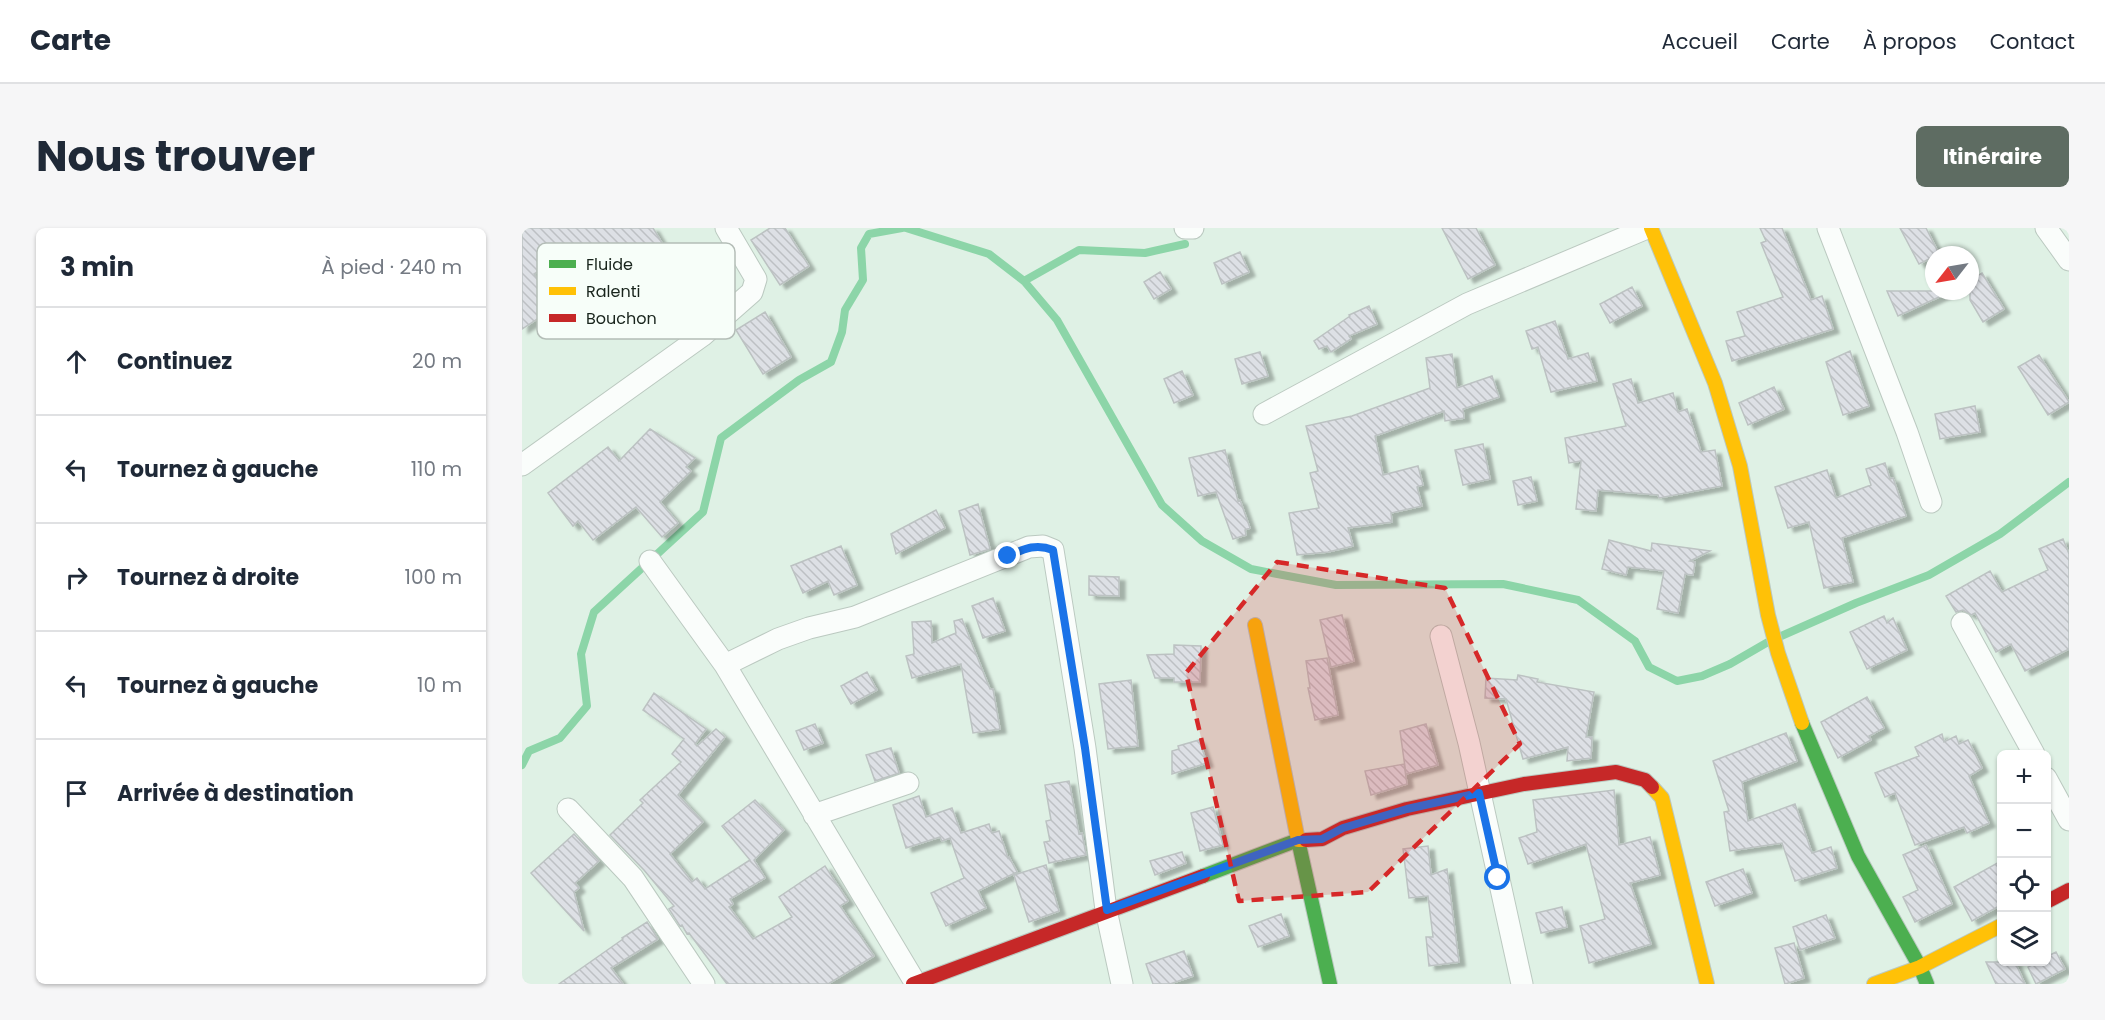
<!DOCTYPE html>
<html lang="fr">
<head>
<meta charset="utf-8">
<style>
	:root { --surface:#fff; --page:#f6f6f7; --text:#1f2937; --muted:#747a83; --line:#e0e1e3; --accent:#5e6c62 }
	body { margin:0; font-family:Poppins,sans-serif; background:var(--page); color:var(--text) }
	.controls { position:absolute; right:18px; bottom:18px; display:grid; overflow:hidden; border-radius:9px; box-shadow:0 2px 4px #0004 }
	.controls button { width:54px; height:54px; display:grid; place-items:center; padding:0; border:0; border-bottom:2px solid var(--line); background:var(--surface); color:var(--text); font:30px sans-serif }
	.compass { position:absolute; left:1403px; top:18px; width:54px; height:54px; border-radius:50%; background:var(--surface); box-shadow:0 2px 4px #0004; rotate:239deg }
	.stop { position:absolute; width:18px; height:18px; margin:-14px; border:4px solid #1a73e8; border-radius:50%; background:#fff }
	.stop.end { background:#1a73e8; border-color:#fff; box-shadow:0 2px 6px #0008 }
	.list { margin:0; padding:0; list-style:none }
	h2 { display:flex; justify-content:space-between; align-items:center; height:78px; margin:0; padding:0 24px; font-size:26px }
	h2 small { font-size:20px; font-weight:400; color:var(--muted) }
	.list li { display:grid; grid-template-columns:39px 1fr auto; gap:18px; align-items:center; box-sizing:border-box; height:108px; padding:0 24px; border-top:2px solid var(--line) }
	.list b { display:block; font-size:22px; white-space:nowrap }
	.list em { font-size:20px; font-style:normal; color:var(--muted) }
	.icon { flex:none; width:33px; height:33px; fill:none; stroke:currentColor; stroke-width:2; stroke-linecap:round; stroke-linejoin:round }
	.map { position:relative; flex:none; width:1547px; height:756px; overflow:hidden; border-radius:9px }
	header { display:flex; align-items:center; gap:36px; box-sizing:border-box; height:84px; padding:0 30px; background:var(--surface); border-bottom:2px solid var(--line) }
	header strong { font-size:28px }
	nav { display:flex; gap:33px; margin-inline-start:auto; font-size:21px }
	.intro { display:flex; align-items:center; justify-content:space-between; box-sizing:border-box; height:144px; padding:0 36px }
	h1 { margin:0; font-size:42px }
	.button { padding:15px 27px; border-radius:9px; background:var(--accent); color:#fff; font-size:21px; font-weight:700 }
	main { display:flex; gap:36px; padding:0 36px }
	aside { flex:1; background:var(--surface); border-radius:9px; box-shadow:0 2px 4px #0004 }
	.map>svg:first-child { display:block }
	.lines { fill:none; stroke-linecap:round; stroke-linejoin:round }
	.stream { stroke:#8cd5a8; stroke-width:8 }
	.building { fill:url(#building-back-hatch); stroke:#bcc2c2; stroke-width:1.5; filter:url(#shadow) }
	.street-casing { stroke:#bbc9c0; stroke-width:23 }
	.fast-casing { stroke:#bbc9c0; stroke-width:16 }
	.slow-casing { stroke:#bbc9c0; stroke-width:16 }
	.jam-casing { stroke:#bbc9c0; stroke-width:16 }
	.street { stroke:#fafdfb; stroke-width:21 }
	.fast { stroke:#4caf50; stroke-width:14 }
	.slow { stroke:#ffc107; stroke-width:14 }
	.jam { stroke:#c62828; stroke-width:14 }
	.route { stroke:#1a73e8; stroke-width:8 }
	.marked { fill:#d62828; fill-opacity:0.2; stroke:#d62828; stroke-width:4.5; stroke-dasharray:12 8; stroke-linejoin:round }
	.key { fill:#f7fef9; stroke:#b4bdb7; stroke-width:1.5 }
	.key-label { font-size:16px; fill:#18241c }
</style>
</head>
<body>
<header>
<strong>Carte</strong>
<nav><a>Accueil</a><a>Carte</a><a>À propos</a><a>Contact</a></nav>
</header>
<div class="intro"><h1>Nous trouver</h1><a class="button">Itinéraire</a></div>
<main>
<aside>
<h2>3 min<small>À pied · 240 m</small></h2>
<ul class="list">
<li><svg class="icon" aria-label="ahead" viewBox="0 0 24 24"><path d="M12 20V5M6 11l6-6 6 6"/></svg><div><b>Continuez</b></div><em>20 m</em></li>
<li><svg class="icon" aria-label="left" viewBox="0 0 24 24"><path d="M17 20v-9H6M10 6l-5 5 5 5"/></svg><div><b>Tournez à gauche</b></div><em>110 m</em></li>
<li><svg class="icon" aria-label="right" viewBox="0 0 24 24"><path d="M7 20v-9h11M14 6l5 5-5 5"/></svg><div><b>Tournez à droite</b></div><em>100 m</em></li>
<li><svg class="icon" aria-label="left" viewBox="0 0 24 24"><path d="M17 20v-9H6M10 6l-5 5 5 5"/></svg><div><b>Tournez à gauche</b></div><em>10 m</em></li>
<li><svg class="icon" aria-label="arrive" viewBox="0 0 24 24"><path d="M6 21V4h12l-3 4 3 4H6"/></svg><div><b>Arrivée à destination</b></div></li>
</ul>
</aside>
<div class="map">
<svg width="1547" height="756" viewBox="0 0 1547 756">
	<defs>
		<pattern id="building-back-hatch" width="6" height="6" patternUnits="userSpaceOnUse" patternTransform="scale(1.5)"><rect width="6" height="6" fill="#dde0e5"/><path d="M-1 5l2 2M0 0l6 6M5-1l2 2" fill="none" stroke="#bdc0c4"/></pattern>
		<filter id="shadow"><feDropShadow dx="6" dy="4" stdDeviation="1.5" flood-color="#0004"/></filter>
	</defs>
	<rect width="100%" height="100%" fill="#dff1e5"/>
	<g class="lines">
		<!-- stream -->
		<path class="stream" d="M 384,0 L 467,26 L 502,53 L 535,92 L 640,277 L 680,313 L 729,341 L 814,357 L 981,356 L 1056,372 L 1113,413 L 1127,439 L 1155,453 L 1180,448 L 1208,436 L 1246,414
			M 502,53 L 557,22 L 623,25 L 663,16
			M 1257,409 L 1334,375 L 1407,347 L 1478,306 L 1547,254
			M 0,537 L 7,523 L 38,510 L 65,478 L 59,426 L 72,384 L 181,284 L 199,210 L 277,152 L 309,134 L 320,104 L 323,82 L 341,52 L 339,20 L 347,6 L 380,0"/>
	</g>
	<!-- building -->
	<path class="building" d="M 0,0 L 131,0 L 157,43 L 113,69 L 82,17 L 64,30 L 55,18 L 12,46 L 33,79 L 0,101 Z
		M 248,0 L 263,0 L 287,38 L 258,57 L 229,12 Z
		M 920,0 L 954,0 L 973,37 L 946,51 Z
		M 1238,0 L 1260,0 L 1289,72 L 1300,68 L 1311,101 L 1210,133 L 1204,113 L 1223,108 L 1215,84 L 1261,69 L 1239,15 L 1244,13 Z
		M 1378,0 L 1404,0 L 1417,26 L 1397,36 Z
		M 718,24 L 727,44 L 700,56 L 692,35 Z
		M 638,44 L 649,61 L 632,71 L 622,54 Z
		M 1460,45 L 1482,81 L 1461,94 L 1448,72 L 1448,53 Z
		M 1110,59 L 1120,78 L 1088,95 L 1078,76 Z
		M 1365,63 L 1430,63 L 1376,88 Z
		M 847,78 L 855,96 L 827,108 L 829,111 L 809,124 L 805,118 L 797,121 L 792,113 L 828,88 L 827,87 Z
		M 243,84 L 269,129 L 241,146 L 214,102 Z
		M 1033,93 L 1046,131 L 1066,125 L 1075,153 L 1029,164 L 1016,119 L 1010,121 L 1004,103 Z
		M 1328,123 L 1347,178 L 1321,187 L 1304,134 Z
		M 738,124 L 746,148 L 720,156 L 713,131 Z
		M 930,126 L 935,160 L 970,148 L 977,169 L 941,181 L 942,190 L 923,193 L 922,183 L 853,208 L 861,247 L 896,238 L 901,257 L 895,259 L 900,278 L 869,285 L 870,294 L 826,300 L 831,318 L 806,324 L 775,327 L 767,285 L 797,280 L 788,245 L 796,243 L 784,198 L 830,188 L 908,160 L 904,130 Z
		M 1517,127 L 1547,174 L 1526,187 L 1496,139 Z
		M 660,143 L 671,167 L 652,175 L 642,151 Z
		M 1109,151 L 1116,175 L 1151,165 L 1156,184 L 1165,181 L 1179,224 L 1193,222 L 1200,258 L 1137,270 L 1136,267 L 1076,262 L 1074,283 L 1054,281 L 1059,233 L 1047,235 L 1043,210 L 1104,198 L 1091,156 Z
		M 1252,159 L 1262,181 L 1226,197 L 1217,175 Z
		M 1453,178 L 1458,204 L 1418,211 L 1413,186 Z
		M 128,201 L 173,230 L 164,239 L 169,243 L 138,274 L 156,295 L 140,309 L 114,279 L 71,312 L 56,293 L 51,298 L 26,265 L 86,219 L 97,233 Z
		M 961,216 L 968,251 L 941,257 L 933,222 Z
		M 703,222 L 716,273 L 718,272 L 728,300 L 723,302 L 724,307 L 711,311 L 694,264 L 676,268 L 667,230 Z
		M 1363,235 L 1368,251 L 1371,250 L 1384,288 L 1320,310 L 1331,354 L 1302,360 L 1287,294 L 1266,300 L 1253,259 L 1305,242 L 1314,270 L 1349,257 L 1344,241 Z
		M 1009,249 L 1015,273 L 996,277 L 991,253 Z
		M 456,276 L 468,321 L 448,327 L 437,283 Z
		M 414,282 L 423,300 L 374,326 L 369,306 Z
		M 1541,311 L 1547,326 L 1547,421 L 1503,443 L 1489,416 L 1474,424 L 1453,385 L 1449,387 L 1441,382 L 1434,384 L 1424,368 L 1468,343 L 1480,364 L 1526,342 L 1517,321 Z
		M 1087,312 L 1129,323 L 1130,315 L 1188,323 L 1168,333 L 1173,334 L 1171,347 L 1163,346 L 1156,385 L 1135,381 L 1142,343 L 1106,339 L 1104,347 L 1080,341 Z
		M 319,318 L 335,357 L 312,367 L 306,353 L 281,365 L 269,338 Z
		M 567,348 L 597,349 L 597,368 L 567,367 Z
		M 471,370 L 483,403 L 461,410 L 450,378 Z
		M 820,387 L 832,433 L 809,439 L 798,392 Z
		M 1362,388 L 1365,395 L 1371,390 L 1385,422 L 1345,441 L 1328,404 Z
		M 440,391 L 468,461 L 471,461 L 478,501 L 451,505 L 439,436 L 390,450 L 384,428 L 392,426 L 390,394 L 409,393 L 410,415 L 434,405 L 432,393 Z
		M 652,417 L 679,418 L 678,454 L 652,454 L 652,450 L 633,450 L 625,427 L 652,426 Z
		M 805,430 L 816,487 L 793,492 L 786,460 L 788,460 L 784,433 Z
		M 345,444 L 355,462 L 329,476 L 319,458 Z
		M 996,447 L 1016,451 L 1015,454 L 1072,464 L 1064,509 L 1070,509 L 1069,530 L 1045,533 L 1046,519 L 1001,531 L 984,471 L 963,470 L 964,450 L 995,452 Z
		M 609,452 L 616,518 L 586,521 L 577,456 Z
		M 132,465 L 184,501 L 173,516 L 175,518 L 194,501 L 203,509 L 156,567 L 181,594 L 148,626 L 170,654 L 175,650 L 183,661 L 228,632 L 200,598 L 233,572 L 262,602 L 232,632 L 243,650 L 208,671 L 211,676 L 207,679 L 231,711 L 270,689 L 257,669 L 303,638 L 326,673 L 318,678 L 352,728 L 306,756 L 205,756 L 167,705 L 165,706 L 160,697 L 158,698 L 147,681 L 152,678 L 122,642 L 88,607 L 121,575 L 118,572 L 159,534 L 150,526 L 162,511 L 121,482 Z
		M 1345,469 L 1362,500 L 1347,508 L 1349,512 L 1316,530 L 1299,494 Z
		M 293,496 L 301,515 L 282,522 L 274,503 Z
		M 904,496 L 916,537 L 884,546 L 878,503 Z
		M 1264,505 L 1275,533 L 1220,554 L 1226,593 L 1273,576 L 1290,625 L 1309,619 L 1315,640 L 1273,653 L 1260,615 L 1208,623 L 1202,584 L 1207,583 L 1191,533 Z
		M 1420,506 L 1422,514 L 1434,508 L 1437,516 L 1446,512 L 1460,540 L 1447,548 L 1467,595 L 1445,605 L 1442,599 L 1393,617 L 1373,565 L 1363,569 L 1353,545 L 1397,528 L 1393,519 Z
		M 677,512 L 685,535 L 650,546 L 650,523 L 657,521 L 656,518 Z
		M 369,520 L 377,545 L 353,553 L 344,527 Z
		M 882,536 L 885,556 L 849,567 L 843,543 Z
		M 547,553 L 557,606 L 560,605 L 564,627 L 527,635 L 522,614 L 528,613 L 524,593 L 529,592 L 523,557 Z
		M 1092,562 L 1097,617 L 1128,609 L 1138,647 L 1108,655 L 1129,716 L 1067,735 L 1058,698 L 1083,691 L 1064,616 L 1006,636 L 997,610 L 1015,604 L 1011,572 Z
		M 397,568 L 404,589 L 430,580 L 439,605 L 467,596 L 470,605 L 477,603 L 486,630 L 487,629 L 495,644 L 456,663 L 464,680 L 424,698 L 409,665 L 442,650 L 428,610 L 420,613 L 418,609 L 384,620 L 371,577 Z
		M 691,579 L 701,617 L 678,623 L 669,585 Z
		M 52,606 L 77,633 L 53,655 L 57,660 L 52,664 L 62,703 L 9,645 Z
		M 1404,617 L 1430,676 L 1393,694 L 1381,669 L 1396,662 L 1381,627 Z
		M 906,618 L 909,647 L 925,641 L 937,734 L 907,738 L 904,709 L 911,709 L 906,668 L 887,670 L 881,621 Z
		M 660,624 L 664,635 L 633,647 L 628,633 Z
		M 1479,633 L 1479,677 L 1450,693 L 1432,659 Z
		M 524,637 L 537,683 L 507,694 L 492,647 Z
		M 1221,641 L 1230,665 L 1193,678 L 1184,654 Z
		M 1040,679 L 1045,699 L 1019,705 L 1014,685 Z
		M 759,686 L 767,708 L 736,719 L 727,698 Z
		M 1304,687 L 1313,710 L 1278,722 L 1271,699 Z
		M 125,694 L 136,711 L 89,740 L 101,756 L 37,756 L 101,711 L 100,710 Z
		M 1272,715 L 1282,750 L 1263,756 L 1253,720 Z
		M 662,723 L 671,748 L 648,756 L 631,756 L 624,736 Z
		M 1534,724 L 1543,741 L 1514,756 L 1506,739 L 1516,734 L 1524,734 L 1524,729 Z
		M 1464,734 L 1493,734 L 1503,756 L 1474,756 Z"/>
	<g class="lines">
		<defs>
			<path id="street" d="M 663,0 L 671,0
				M 1306,0 L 1385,204 L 1409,274
				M 1524,0 L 1547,32
				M 742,186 L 945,76 L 1125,0
				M 0,237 L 180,108 L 230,64 L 234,51 L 204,0
				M 128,333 L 203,437 L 394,756
				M 1440,395 L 1512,526
				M 919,408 L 947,515 L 1000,756
				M 203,437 L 256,411 L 287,400 L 333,389 L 507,319 L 521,318 L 531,322 L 563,520 L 584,682 L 600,756
				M 1524,550 L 1547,592
				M 46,581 L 111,650 L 182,756
				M 292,587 L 386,555"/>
			<path id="fast" d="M 1280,495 L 1336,628 L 1398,739 L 1405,756
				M 681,648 L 776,612 L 808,756"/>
			<path id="slow" d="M 1129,0 L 1193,155 L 1218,238 L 1246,387 L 1256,425 L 1280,495
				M 733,397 L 776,612 L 784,612
				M 1130,559 L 1140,570 L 1185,756
				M 1352,756 L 1398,739 L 1480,697"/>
			<path id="jam" d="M 784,612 L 800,611 L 821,600 L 885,581 L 1002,556 L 1094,544 L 1123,552 L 1130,559
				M 1524,674 L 1547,662
				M 391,756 L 681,648"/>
		</defs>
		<!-- street casing -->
		<use href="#street" class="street-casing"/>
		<!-- fast casing -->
		<use href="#fast" class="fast-casing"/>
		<!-- slow casing -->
		<use href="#slow" class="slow-casing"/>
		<!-- jam casing -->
		<use href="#jam" class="jam-casing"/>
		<!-- street -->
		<use href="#street" class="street"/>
		<!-- fast -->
		<use href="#fast" class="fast"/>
		<!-- slow -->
		<use href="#slow" class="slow"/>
		<!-- jam -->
		<use href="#jam" class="jam"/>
	</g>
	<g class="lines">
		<!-- route -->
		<path class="route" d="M 486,328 C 502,321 514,315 531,322 L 563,520 L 585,682 L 776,612 L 800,611 L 821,600 L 885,581 L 957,565 L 976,650"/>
	</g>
	<!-- marked area -->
	<path class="marked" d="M 755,334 L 923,360 L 998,516 L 846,664 L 717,673 L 664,445 Z"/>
	<!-- legend -->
	<rect x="15" y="15" width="198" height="96" rx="9" class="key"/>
	<rect x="27" y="32" width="27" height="8" fill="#4caf50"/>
	<rect x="27" y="59" width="27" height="8" fill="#ffc107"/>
	<rect x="27" y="86" width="27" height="8" fill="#c62828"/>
	<g class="key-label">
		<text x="64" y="42">Fluide</text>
		<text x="64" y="69">Ralenti</text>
		<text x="64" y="96">Bouchon</text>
	</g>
</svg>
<div class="controls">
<button>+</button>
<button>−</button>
<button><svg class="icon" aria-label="locate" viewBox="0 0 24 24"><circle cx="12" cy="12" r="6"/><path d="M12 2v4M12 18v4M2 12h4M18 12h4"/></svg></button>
<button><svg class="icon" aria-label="layers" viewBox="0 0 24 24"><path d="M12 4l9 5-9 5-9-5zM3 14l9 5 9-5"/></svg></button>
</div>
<svg class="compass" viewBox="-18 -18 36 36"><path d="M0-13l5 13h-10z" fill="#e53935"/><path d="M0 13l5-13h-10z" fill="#747a83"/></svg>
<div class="stop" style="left:976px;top:650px"></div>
<div class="stop end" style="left:486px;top:328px"></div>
</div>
</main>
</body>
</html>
